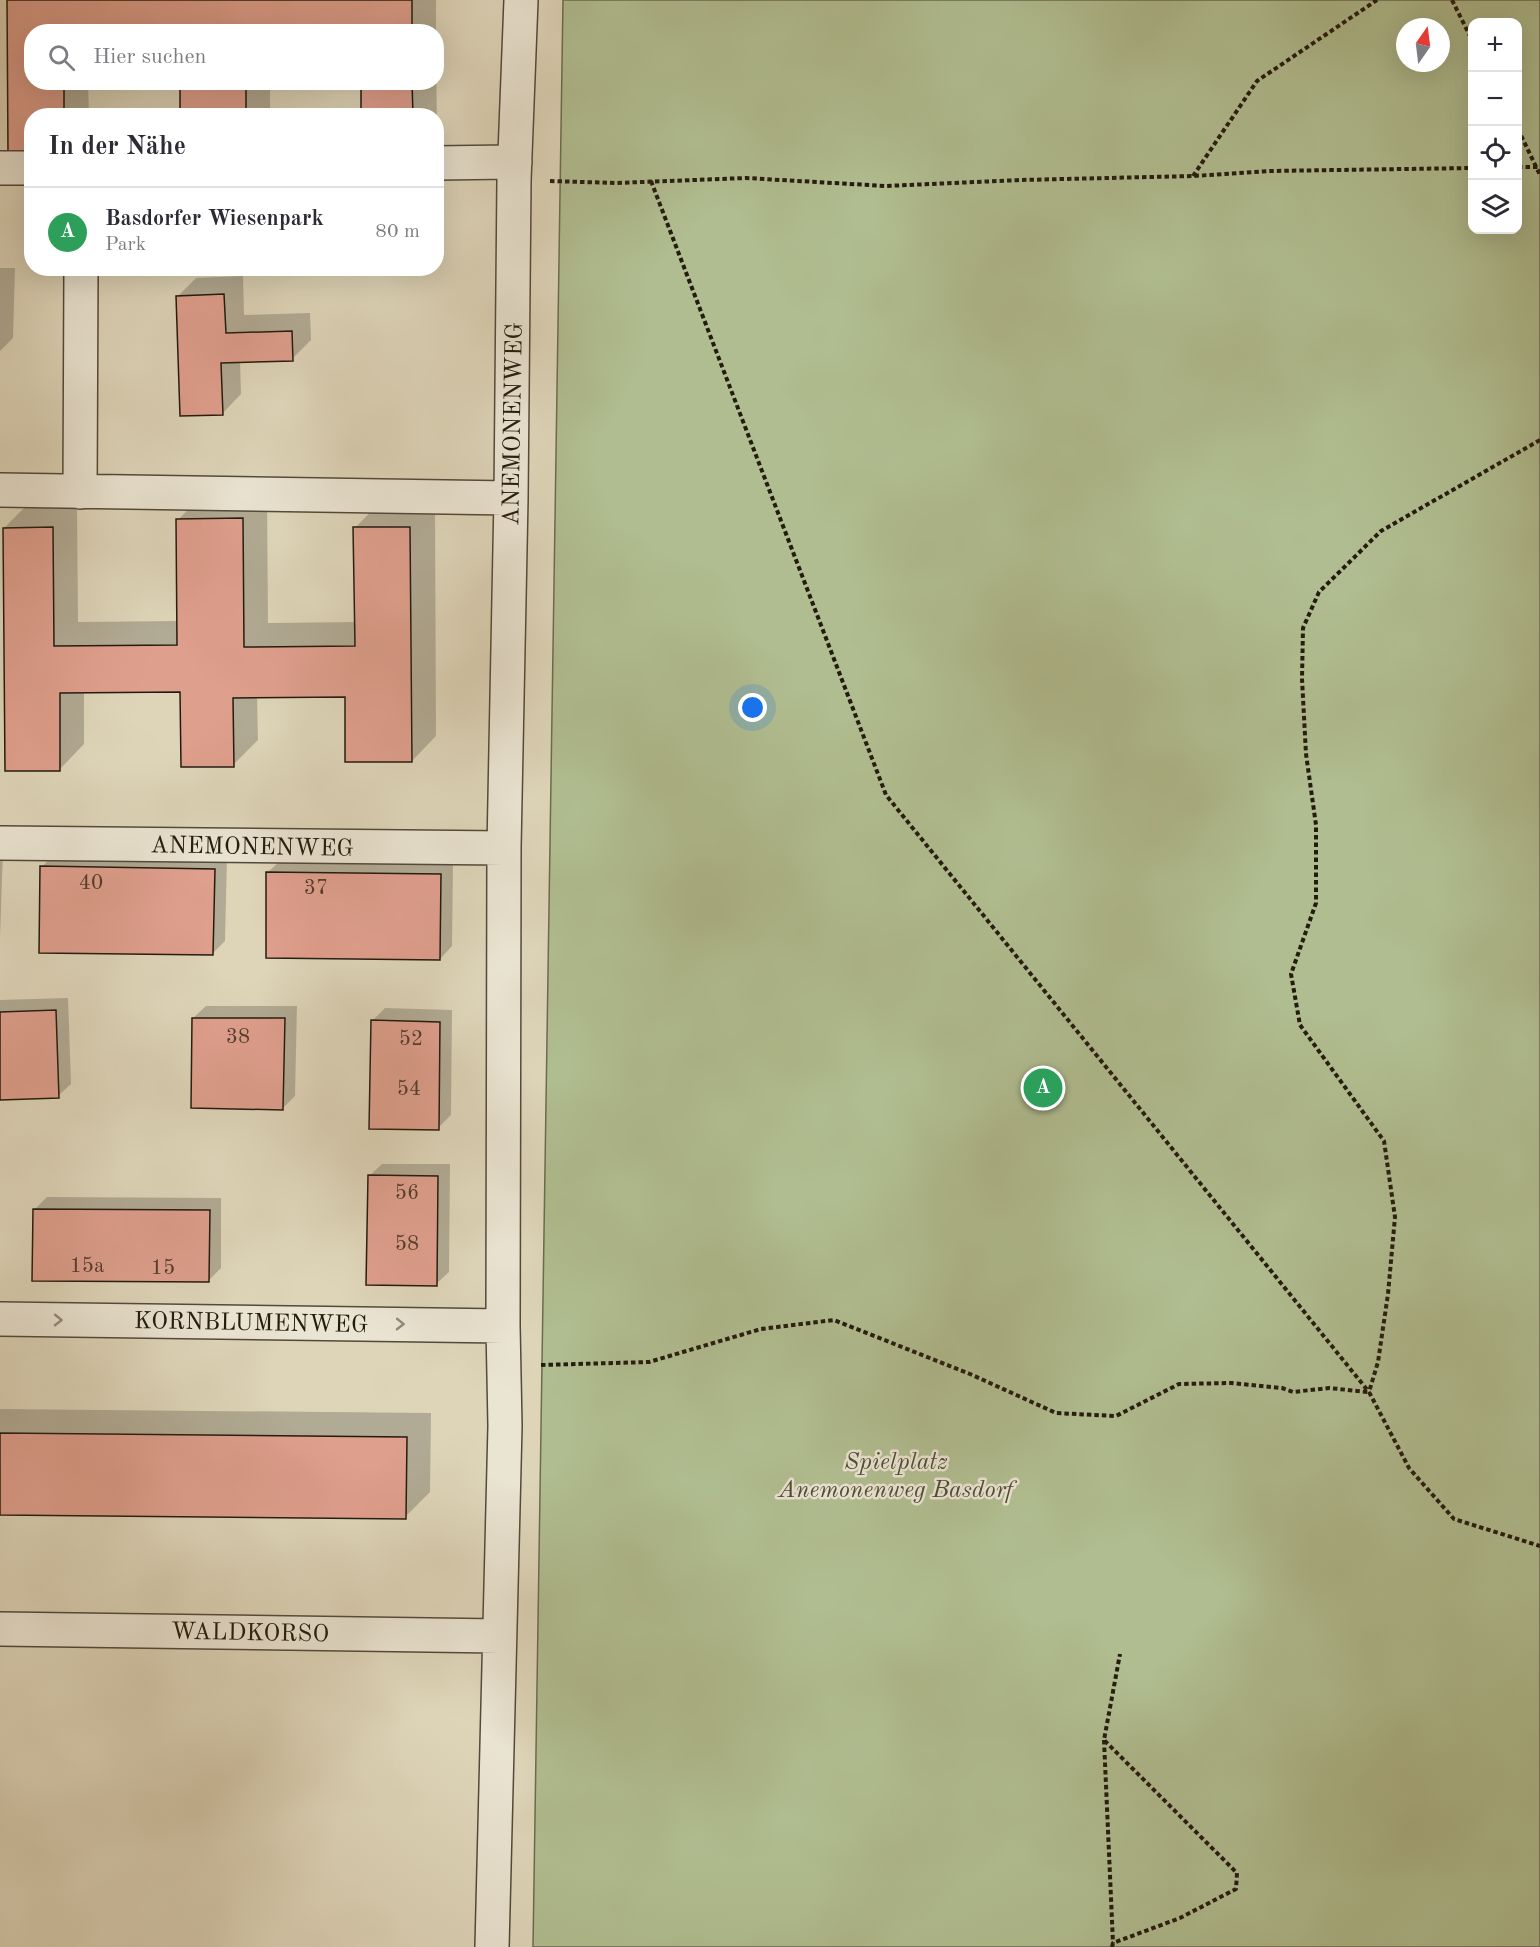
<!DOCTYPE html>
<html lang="de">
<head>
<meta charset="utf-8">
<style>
	:root { --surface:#fff; --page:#f2f2f3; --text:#2b2b33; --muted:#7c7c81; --line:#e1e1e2; --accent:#8f2418 }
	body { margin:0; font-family:"Old Standard TT",serif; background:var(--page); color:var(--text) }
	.controls { position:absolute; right:18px; top:18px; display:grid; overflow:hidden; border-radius:12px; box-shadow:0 6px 24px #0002 }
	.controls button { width:54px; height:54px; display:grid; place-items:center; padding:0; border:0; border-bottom:2px solid var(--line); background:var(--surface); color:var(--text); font:30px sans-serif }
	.compass { position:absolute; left:1396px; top:18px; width:54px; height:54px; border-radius:50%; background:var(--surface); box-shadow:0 6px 24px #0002; rotate:14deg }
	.you { position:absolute; left:753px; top:708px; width:21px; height:21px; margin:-15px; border:4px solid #fff; border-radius:50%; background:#1a73e8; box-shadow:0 0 0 9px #1a73e833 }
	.badge { display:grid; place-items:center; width:39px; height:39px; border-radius:50%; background:var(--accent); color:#fff; font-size:20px; font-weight:700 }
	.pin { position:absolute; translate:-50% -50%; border:3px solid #fff; box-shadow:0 2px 6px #0006 }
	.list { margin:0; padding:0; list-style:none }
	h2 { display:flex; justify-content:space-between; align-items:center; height:78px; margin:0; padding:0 24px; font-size:26px }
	h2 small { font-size:20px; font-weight:400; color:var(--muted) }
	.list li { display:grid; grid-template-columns:39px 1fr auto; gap:18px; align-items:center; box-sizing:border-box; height:90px; padding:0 24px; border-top:2px solid var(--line) }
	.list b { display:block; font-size:22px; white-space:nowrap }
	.list p { margin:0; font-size:20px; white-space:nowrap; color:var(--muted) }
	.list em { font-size:20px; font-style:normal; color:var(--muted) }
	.icon { flex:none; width:33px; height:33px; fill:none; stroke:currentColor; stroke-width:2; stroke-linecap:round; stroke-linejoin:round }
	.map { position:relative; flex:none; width:1540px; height:1947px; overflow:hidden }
	.search { position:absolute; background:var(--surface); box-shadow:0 6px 24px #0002; left:24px; top:24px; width:420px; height:66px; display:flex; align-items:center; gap:15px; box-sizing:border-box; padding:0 21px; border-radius:24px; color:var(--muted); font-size:22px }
	.panel { position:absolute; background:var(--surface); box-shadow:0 6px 24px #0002; left:24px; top:108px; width:420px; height:168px; border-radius:24px }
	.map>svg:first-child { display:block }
	.green { fill:#b0bd90; stroke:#6a6c50; stroke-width:1.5; fill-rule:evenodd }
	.shadow { fill:#0003 }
	.building { fill:#df9f8d; stroke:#241b0f; stroke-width:1.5 }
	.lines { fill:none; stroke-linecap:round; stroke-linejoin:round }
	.minor-casing { stroke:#524a3a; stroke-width:36 }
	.path { stroke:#241b0f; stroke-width:4; stroke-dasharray:4.5 3; stroke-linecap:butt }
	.minor { stroke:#eae4d2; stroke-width:33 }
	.oneway { stroke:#918a7a }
	.labels { text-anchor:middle; stroke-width:5; stroke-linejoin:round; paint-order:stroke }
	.number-label { font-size:21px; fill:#533c2e }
	.street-label { font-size:24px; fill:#241b0f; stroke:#eae4d2 }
	.park-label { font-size:24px; font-style:italic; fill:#4e4c36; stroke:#eae4d2 }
</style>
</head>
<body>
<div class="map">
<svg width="1540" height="1947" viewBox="0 0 1540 1947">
	<rect width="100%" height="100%" fill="#ded5b9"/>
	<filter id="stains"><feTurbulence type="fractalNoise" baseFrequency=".00333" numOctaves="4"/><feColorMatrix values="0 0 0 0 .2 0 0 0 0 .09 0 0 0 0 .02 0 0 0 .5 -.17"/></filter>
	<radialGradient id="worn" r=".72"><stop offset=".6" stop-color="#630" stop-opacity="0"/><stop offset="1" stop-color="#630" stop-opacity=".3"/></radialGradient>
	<!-- green -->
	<path class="green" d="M 563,0 L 1540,0 L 1540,1947 L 533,1947 ZM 1472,22 L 1518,22 L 1518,230 L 1472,230 ZM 1405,27 L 1441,27 L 1441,63 L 1405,63 Z"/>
	<!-- shadow -->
	<path class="shadow" d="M 9,0 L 436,0 L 436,32 L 32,32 L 32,82 L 88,82 L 89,116 L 32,116 Z
		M 436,51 L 437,125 L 436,126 L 436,116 L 363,116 L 362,82 L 436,82 Z
		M 181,82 L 270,82 L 270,116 L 182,116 Z
		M 0,268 L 15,268 L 13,338 L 0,351 Z
		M 243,276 L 244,315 L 310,313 L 311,340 L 292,359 L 240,361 L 241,394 L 223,413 L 177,297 L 196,278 Z
		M 267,494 L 268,623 L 356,622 L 355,528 L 379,503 L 435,503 L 436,736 L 412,761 L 347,695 L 257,696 L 258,740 L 233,765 L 182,691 L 84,691 L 84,744 L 60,769 L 4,528 L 29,503 L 77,503 L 78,622 L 179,621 L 178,520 L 202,495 Z
		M 0,851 L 3,851 L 0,937 Z
		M 54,854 L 227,857 L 225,941 L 213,953 L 42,867 Z
		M 281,860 L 453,862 L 452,946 L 440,959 L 268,872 Z
		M 68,998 L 71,1084 L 58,1096 L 0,1098 L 0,1000 Z
		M 206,1006 L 297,1006 L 295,1096 L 283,1108 L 193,1018 Z
		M 385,1008 L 452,1010 L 451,1115 L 438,1128 L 372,1021 Z
		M 382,1164 L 450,1164 L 449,1272 L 436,1284 L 369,1176 Z
		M 47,1197 L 221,1198 L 221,1268 L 208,1281 L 34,1210 Z
		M 0,1409 L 431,1413 L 430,1492 L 405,1517 L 0,1514 Z"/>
	<!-- building -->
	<path class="building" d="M 7,0 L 412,0 L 412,32 L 32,32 L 32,82 L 64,82 L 64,116 L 32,116 L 32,152 L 8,152 Z
		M 180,82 L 246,82 L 246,116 L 180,116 Z
		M 361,82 L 412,82 L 413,116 L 361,116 Z
		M 224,294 L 226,333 L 292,331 L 293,361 L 221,363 L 223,415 L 180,416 L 176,296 Z
		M 243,518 L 244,647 L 355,646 L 353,527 L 410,527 L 412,762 L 345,762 L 345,697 L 233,698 L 234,767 L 181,767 L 180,692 L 60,693 L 60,771 L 5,771 L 3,528 L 53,527 L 54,646 L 177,645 L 176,519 Z
		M 40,866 L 215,869 L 213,955 L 39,953 Z
		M 266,872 L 441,874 L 440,960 L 266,958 Z
		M 56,1010 L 59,1098 L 0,1100 L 0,1012 Z
		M 192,1018 L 285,1018 L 283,1110 L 191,1108 Z
		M 371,1020 L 440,1022 L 439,1130 L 369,1129 Z
		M 368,1175 L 438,1176 L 437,1286 L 366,1285 Z
		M 33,1209 L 210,1210 L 209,1282 L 32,1281 Z
		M 0,1433 L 407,1437 L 406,1519 L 0,1515 Z"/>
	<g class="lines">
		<defs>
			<path id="minor" d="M 436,163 L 515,162
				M 0,168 L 32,168
				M 0,490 L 511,498
				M 80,492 L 81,268
				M 0,843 L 504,848
				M 0,1319 L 503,1326
				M 0,1629 L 499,1636
				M 492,1947 L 505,1426 L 503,1326 L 504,848 L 511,498 L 514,180 L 521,0"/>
		</defs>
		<!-- minor casing -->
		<use href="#minor" class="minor-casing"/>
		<!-- path -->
		<path class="path" d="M 1452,0 L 1472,40
			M 1518,129 L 1540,175
			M 1518,167 L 1540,167
			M 1193,176 L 1257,81 L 1377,0
			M 550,181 L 616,183 L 746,178 L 886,186 L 1021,180 L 1193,176 L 1270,171 L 1472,168
			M 651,181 L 886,795 L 1369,1392
			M 1540,440 L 1381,531 L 1319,592 L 1303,628 L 1302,679 L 1306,754 L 1316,825 L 1316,903 L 1291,974 L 1300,1025 L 1384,1141 L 1395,1217 L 1388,1294 L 1378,1362 L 1369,1392 L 1409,1468 L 1454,1519 L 1540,1546
			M 541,1365 L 649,1362 L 761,1329 L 834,1320 L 970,1374 L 1056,1413 L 1116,1416 L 1179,1384 L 1232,1383 L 1282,1388 L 1293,1392 L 1329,1388 L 1368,1392
			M 1104,1740 L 1113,1943
			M 1112,1947 L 1113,1943 L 1180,1918 L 1236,1889 L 1237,1873 L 1104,1740 L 1120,1654"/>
		<!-- minor -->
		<use href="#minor" class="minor"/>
	</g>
	<!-- one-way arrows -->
	<defs><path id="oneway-chevron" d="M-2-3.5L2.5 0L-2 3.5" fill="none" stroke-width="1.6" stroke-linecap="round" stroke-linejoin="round" transform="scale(1.5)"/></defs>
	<g class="oneway">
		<use href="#oneway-chevron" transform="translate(58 1320) rotate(1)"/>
		<use href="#oneway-chevron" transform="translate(400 1324) rotate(1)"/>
	</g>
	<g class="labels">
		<!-- number labels -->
		<g class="number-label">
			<text x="91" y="889">40</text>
			<text x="316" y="894">37</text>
			<text x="238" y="1043">38</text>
			<text x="411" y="1045">52</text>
			<text x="409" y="1095">54</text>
			<text x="407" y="1199">56</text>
			<text x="407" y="1250">58</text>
			<text x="87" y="1272">15a</text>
			<text x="163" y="1274">15</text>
		</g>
		<!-- street labels -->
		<g class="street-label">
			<text transform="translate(512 424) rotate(-89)" y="8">ANEMONENWEG</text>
			<text transform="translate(252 846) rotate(1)" y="8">ANEMONENWEG</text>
			<text transform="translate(251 1322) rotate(1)" y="8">KORNBLUMENWEG</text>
			<text transform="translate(250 1632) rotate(1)" y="8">WALDKORSO</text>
		</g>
		<!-- park labels -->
		<g class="park-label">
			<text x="896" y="1469">Spielplatz<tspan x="896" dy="28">Anemonenweg Basdorf</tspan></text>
		</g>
	</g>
	<rect width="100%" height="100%" filter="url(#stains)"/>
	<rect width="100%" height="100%" fill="url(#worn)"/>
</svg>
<div class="controls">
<button>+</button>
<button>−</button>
<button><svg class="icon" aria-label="locate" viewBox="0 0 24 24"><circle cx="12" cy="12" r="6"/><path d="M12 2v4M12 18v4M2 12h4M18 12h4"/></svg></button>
<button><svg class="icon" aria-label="layers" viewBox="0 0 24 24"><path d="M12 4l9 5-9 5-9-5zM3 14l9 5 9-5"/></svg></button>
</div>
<svg class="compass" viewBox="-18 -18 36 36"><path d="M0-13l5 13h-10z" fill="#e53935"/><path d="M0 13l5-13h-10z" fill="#7c7c81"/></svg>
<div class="you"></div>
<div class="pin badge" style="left:1043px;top:1088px;background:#2e9e5b">A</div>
<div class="search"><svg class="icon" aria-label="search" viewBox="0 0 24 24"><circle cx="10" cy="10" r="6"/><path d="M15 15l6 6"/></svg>Hier suchen</div>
<section class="panel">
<h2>In der Nähe<small></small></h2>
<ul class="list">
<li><span class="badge" style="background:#2e9e5b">A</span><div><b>Basdorfer Wiesenpark</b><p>Park</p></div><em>80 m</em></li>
</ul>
</section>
</div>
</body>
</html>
